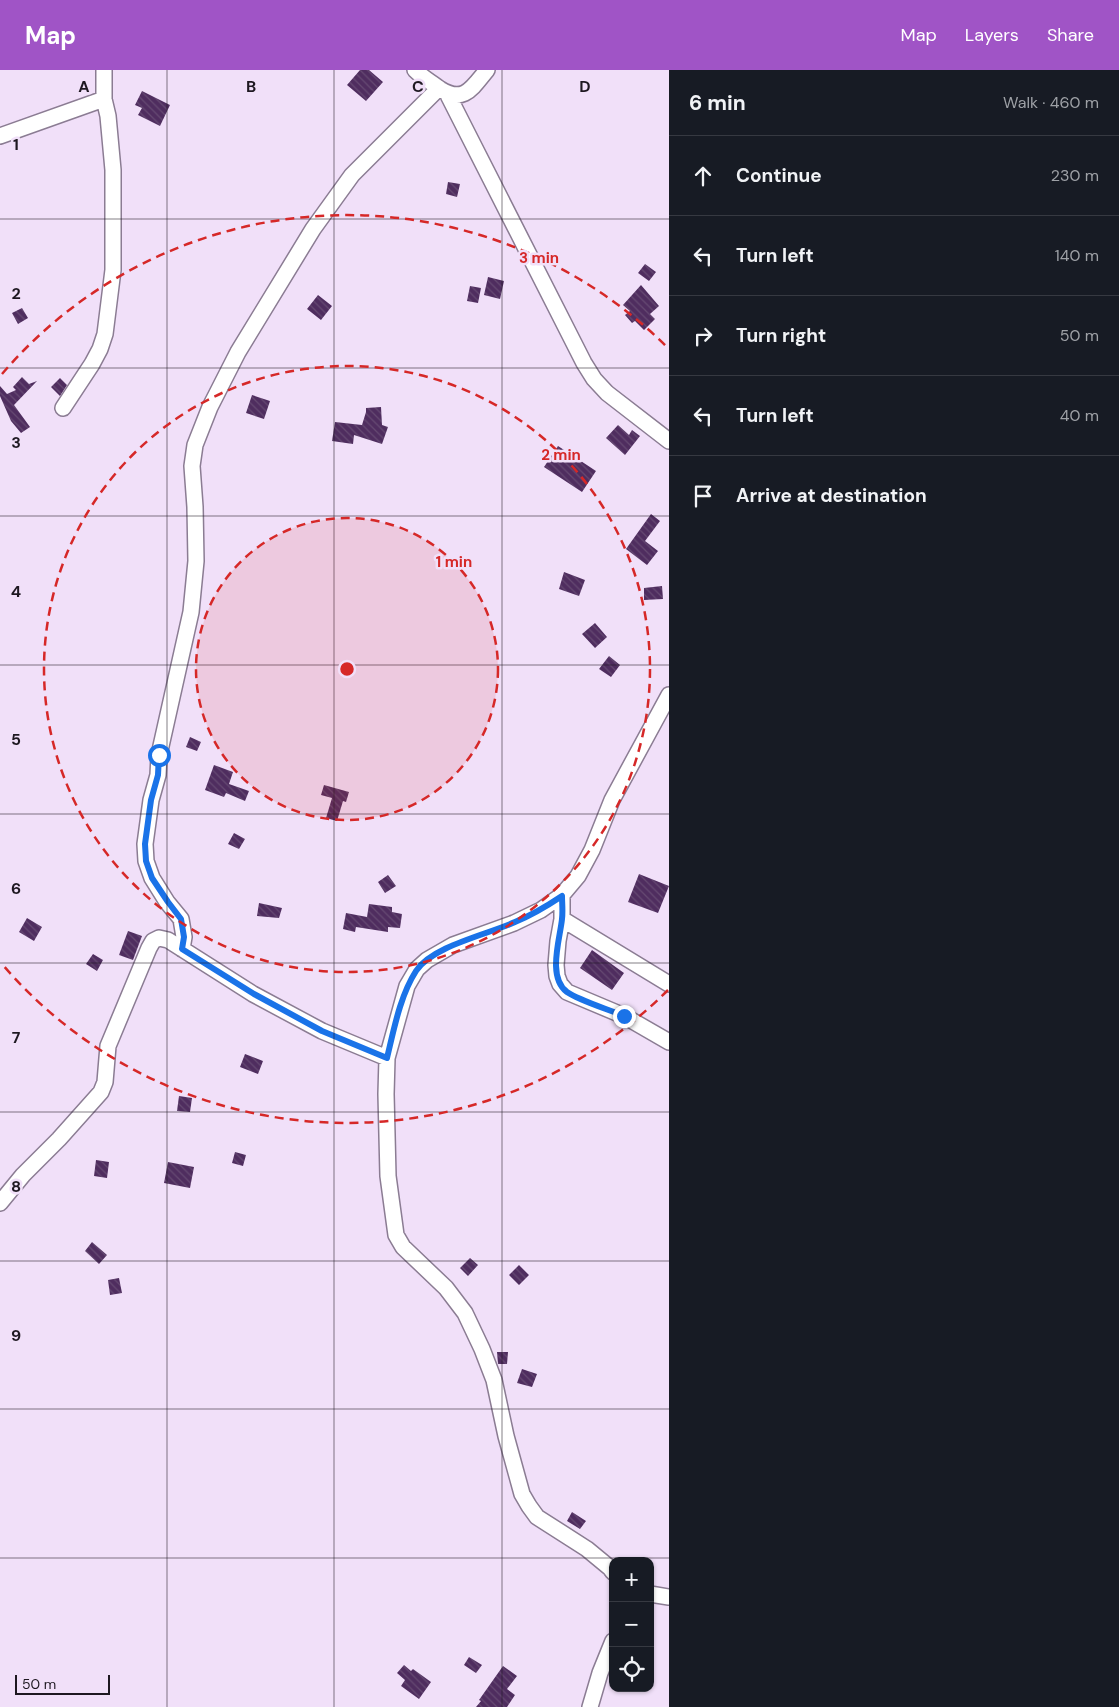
<!DOCTYPE html>
<html lang="en">
<head>
<meta charset="utf-8">
<style>
	:root { --surface:#171b24; --page:#242831; --text:#f1f3f6; --muted:#9ea1a6; --line:#363941; --accent:#a054c6 }
	body { margin:0; font-family:"DM Sans",sans-serif; background:var(--page); color:var(--text) }
	.controls { position:absolute; right:15px; bottom:15px; display:grid; overflow:hidden; border-radius:10px; box-shadow:0 1px 4px #0004 }
	.controls button { width:45px; height:45px; display:grid; place-items:center; padding:0; border:0; border-bottom:1px solid var(--line); background:var(--surface); color:var(--text); font:25px sans-serif }
	.scale { position:absolute; left:15px; bottom:12px; width:95px; box-sizing:border-box; padding-left:5px; border:2px solid #1e1821; border-top:0; font-size:14px; line-height:18px; white-space:nowrap; color:#1e1821; -webkit-text-stroke:4px #f1e0f9; paint-order:stroke }
	.stop { position:absolute; width:15px; height:15px; margin:-11px; border:4px solid #1a73e8; border-radius:50%; background:#fff }
	.stop.end { background:#1a73e8; border-color:#fff; box-shadow:0 1px 5px #0008 }
	.list { margin:0; padding:0; list-style:none }
	h2 { display:flex; justify-content:space-between; align-items:center; height:65px; margin:0; padding:0 20px; font-size:21px }
	h2 small { font-size:16px; font-weight:400; color:var(--muted) }
	.list li { display:grid; grid-template-columns:32px 1fr auto; gap:15px; align-items:center; box-sizing:border-box; height:80px; padding:0 20px; border-top:1px solid var(--line) }
	.list b { display:block; font-size:19px; white-space:nowrap }
	.list em { font-size:16px; font-style:normal; color:var(--muted) }
	.icon { flex:none; width:28px; height:28px; fill:none; stroke:currentColor; stroke-width:2; stroke-linecap:round; stroke-linejoin:round }
	.map { position:relative; flex:none; width:669px; height:1637px; overflow:hidden }
	header { display:flex; align-items:center; gap:30px; box-sizing:border-box; height:70px; padding:0 25px; background:var(--accent); color:#fff }
	header strong { font-size:24px }
	nav { display:flex; gap:28px; margin-inline-start:auto; font-size:18px }
	main { display:flex }
	aside { flex:1; background:var(--surface) }
	.map>svg:first-child { display:block }
	.building { fill:url(#building-back-hatch) }
	.lines { fill:none; stroke-linecap:round; stroke-linejoin:round }
	.minor-casing { stroke:#8b7c93; stroke-width:18 }
	.minor { stroke:#fff; stroke-width:15 }
	.route { stroke:#1a73e8; stroke-width:6 }
	.grid { fill:none; stroke:#1e1821; stroke-width:1; stroke-opacity:0.55 }
	.ring { fill:none; stroke:#d62828; stroke-width:2.5; stroke-dasharray:9 6 }
	.grid-label { font-size:16px; text-anchor:middle; font-weight:bold; fill:#1e1821; stroke:#f1e0f9; stroke-width:5; stroke-linejoin:round; paint-order:stroke }
	.centre { fill:#d62828; stroke:#f1e0f9; stroke-width:2.5 }
	.ring-label { font-size:15px; text-anchor:middle; font-weight:bold; fill:#d62828; stroke:#f1e0f9; stroke-width:5; stroke-linejoin:round; paint-order:stroke }
</style>
</head>
<body>
<header>
<strong>Map</strong>
<nav><a>Map</a><a>Layers</a><a>Share</a></nav>
</header>
<main>
<div class="map">
<svg width="669" height="1637" viewBox="0 0 669 1637">
	<defs>
		<pattern id="building-back-hatch" width="6" height="6" patternUnits="userSpaceOnUse" patternTransform="scale(1.25)"><rect width="6" height="6" fill="#4f2d5f"/><path d="M-1 5l2 2M0 0l6 6M5-1l2 2" fill="none" stroke="#654972"/></pattern>
	</defs>
	<rect width="100%" height="100%" fill="#f1e0f9"/>
	<!-- building -->
	<path class="building" d="M 360,0 L 369,0 L 383,12 L 366,31 L 347,15 Z
		M 142,21 L 170,35 L 160,56 L 138,45 L 142,38 L 135,35 Z
		M 448,112 L 460,114 L 457,127 L 446,124 Z
		M 645,194 L 656,202 L 649,211 L 638,203 Z
		M 488,207 L 504,211 L 500,229 L 484,225 Z
		M 641,215 L 659,236 L 650,244 L 655,249 L 644,260 L 635,251 L 632,253 L 625,245 L 630,241 L 623,235 Z
		M 470,216 L 481,218 L 478,233 L 467,231 Z
		M 318,225 L 332,236 L 321,250 L 307,239 Z
		M 22,238 L 28,248 L 18,254 L 12,243 Z
		M 22,307 L 29,314 L 37,311 L 14,335 L 30,357 L 21,363 L 11,351 L 0,326 L 0,316 L 7,324 L 16,320 L 13,317 Z
		M 60,308 L 67,315 L 60,326 L 51,317 Z
		M 252,325 L 270,331 L 264,349 L 246,343 Z
		M 381,337 L 382,355 L 388,357 L 382,374 L 354,365 L 353,374 L 332,371 L 335,352 L 362,355 L 366,342 L 366,338 Z
		M 618,355 L 629,365 L 632,360 L 640,366 L 625,385 L 606,368 Z
		M 558,376 L 596,401 L 582,422 L 544,397 Z
		M 651,444 L 660,451 L 645,471 L 658,481 L 647,495 L 626,479 Z
		M 564,502 L 585,510 L 579,526 L 559,519 Z
		M 662,516 L 663,529 L 644,530 L 644,518 Z
		M 595,553 L 607,567 L 595,578 L 582,564 Z
		M 609,586 L 620,595 L 611,607 L 599,599 Z
		M 190,667 L 201,672 L 197,681 L 186,677 Z
		M 214,695 L 233,702 L 229,714 L 249,721 L 245,731 L 226,723 L 224,727 L 205,720 Z
		M 324,715 L 349,722 L 346,732 L 343,731 L 337,751 L 326,748 L 332,728 L 321,725 Z
		M 234,763 L 245,769 L 239,779 L 228,774 Z
		M 639,804 L 669,816 L 658,843 L 628,832 Z
		M 388,805 L 396,816 L 385,823 L 378,812 Z
		M 259,833 L 282,838 L 279,848 L 257,846 Z
		M 369,834 L 392,837 L 392,842 L 402,844 L 400,858 L 388,857 L 388,862 L 356,857 L 355,862 L 343,859 L 346,843 L 367,847 Z
		M 27,848 L 42,857 L 34,871 L 19,862 Z
		M 128,861 L 142,866 L 133,890 L 119,885 Z
		M 592,880 L 624,903 L 612,920 L 580,898 Z
		M 93,884 L 103,890 L 97,901 L 86,894 Z
		M 245,984 L 263,991 L 258,1004 L 240,997 Z
		M 179,1026 L 192,1028 L 190,1042 L 177,1041 Z
		M 235,1082 L 246,1085 L 243,1096 L 232,1093 Z
		M 96,1090 L 109,1092 L 107,1108 L 94,1106 Z
		M 168,1092 L 194,1097 L 190,1118 L 164,1113 Z
		M 92,1172 L 107,1185 L 99,1194 L 85,1181 Z
		M 470,1188 L 478,1195 L 468,1206 L 460,1198 Z
		M 519,1195 L 529,1205 L 519,1215 L 509,1205 Z
		M 119,1208 L 122,1223 L 110,1225 L 108,1210 Z
		M 497,1282 L 508,1282 L 507,1294 L 498,1294 Z
		M 522,1299 L 537,1304 L 532,1317 L 517,1313 Z
		M 572,1442 L 586,1451 L 580,1459 L 567,1451 Z
		M 469,1587 L 482,1595 L 476,1603 L 464,1595 Z
		M 404,1595 L 411,1601 L 413,1599 L 431,1612 L 419,1629 L 401,1616 L 405,1610 L 397,1603 Z
		M 503,1596 L 517,1606 L 507,1619 L 515,1625 L 507,1637 L 476,1637 L 481,1631 L 479,1630 Z"/>
	<g class="lines">
		<defs>
			<path id="minor" d="M 415,0 C 423,8 431,12 440,19 C 464,34 472,18 487,0
				M 448,25 L 584,293 L 594,309 L 607,323 L 669,371
				M 0,66 L 104,29
				M 63,338 L 92,294 L 100,279 L 105,264 L 113,200 L 113,100 L 108,46 L 104,29 L 104,0
				M 562,825 L 562,849 L 558,871 L 556,895 L 557,906 L 560,914 L 567,922 L 624,946 L 669,972
				M 562,849 L 669,914
				M 182,879 L 184,867 L 181,849 L 167,832 L 152,808 L 146,791 L 145,774 L 151,730 L 158,705 L 159,685 L 191,542 L 196,491 L 195,437 L 192,396 L 195,375 L 210,337 L 238,282 L 313,159 L 352,105 L 439,18
				M 0,1133 L 23,1105 L 59,1069 L 101,1022 L 105,1012 L 108,976 L 149,878 L 153,871 L 159,868 L 168,870 L 253,924 L 322,961 L 387,988
				M 613,1502 L 610,1498 L 587,1479 L 537,1447 L 529,1436 L 522,1424 L 506,1366 L 494,1310 L 482,1279 L 465,1243 L 446,1218 L 403,1177 L 396,1165 L 388,1106 L 386,1024 L 387,988 L 407,916 L 417,899 L 427,890 L 453,875 L 514,853 L 541,840 L 562,825 L 578,806 L 592,780 L 612,730 L 669,625
				M 650,1524 L 669,1527
				M 590,1637 L 600,1603 L 613,1571"/>
		</defs>
		<!-- minor casing -->
		<use href="#minor" class="minor-casing"/>
		<!-- minor -->
		<use href="#minor" class="minor"/>
	</g>
	<g class="lines">
		<!-- route -->
		<path class="route" d="M 159,685 L 158,705 L 151,730 L 145,774 L 146,791 L 152,808 L 168,832 L 181,849 L 184,867 L 182,879 L 254,924 L 322,961 L 387,988 C 394,959 400,926 416,901 C 432,876 489,864 515,852 C 532,845 547,836 562,826 C 562,833 563,841 562,849 C 560,869 547,907 567,922 C 580,931 608,939 624,946"/>
	</g>
	<!-- grid -->
	<path class="grid" d="M 167,0 L 167,1637M 334,0 L 334,1637M 502,0 L 502,1637M 0,149 L 669,149M 0,298 L 669,298M 0,446 L 669,446M 0,595 L 669,595M 0,744 L 669,744M 0,893 L 669,893M 0,1042 L 669,1042M 0,1191 L 669,1191M 0,1339 L 669,1339M 0,1488 L 669,1488"/>
	<!-- distance rings -->
	<circle cx="347" cy="599" r="151" fill="#d62828" fill-opacity=".12"/>
	<g class="ring">
		<circle cx="347" cy="599" r="151"/>
		<circle cx="347" cy="599" r="303"/>
		<path d="M668 920A454 454 0 0 1 2 894M2 304A454 454 0 0 1 668 278"/>
	</g>
	<g class="grid-label">
		<text x="84" y="22">A</text>
		<text x="251" y="22">B</text>
		<text x="418" y="22">C</text>
		<text x="585" y="22">D</text>
		<text x="16" y="80">1</text>
		<text x="16" y="229">2</text>
		<text x="16" y="378">3</text>
		<text x="16" y="527">4</text>
		<text x="16" y="675">5</text>
		<text x="16" y="824">6</text>
		<text x="16" y="973">7</text>
		<text x="16" y="1122">8</text>
		<text x="16" y="1271">9</text>
	</g>
	<circle cx="347" cy="599" r="8" class="centre"/>
	<g class="ring-label">
		<text x="539" y="193">3 min</text>
		<text x="561" y="390">2 min</text>
		<text x="454" y="497">1 min</text>
	</g>
</svg>
<div class="controls">
<button>+</button>
<button>−</button>
<button><svg class="icon" aria-label="locate" viewBox="0 0 24 24"><circle cx="12" cy="12" r="6"/><path d="M12 2v4M12 18v4M2 12h4M18 12h4"/></svg></button>
</div>
<div class="scale">50 m</div>
<div class="stop" style="left:159px;top:685px"></div>
<div class="stop end" style="left:624px;top:946px"></div>
</div>
<aside>
<h2>6 min<small>Walk · 460 m</small></h2>
<ul class="list">
<li><svg class="icon" aria-label="ahead" viewBox="0 0 24 24"><path d="M12 20V5M6 11l6-6 6 6"/></svg><div><b>Continue</b></div><em>230 m</em></li>
<li><svg class="icon" aria-label="left" viewBox="0 0 24 24"><path d="M17 20v-9H6M10 6l-5 5 5 5"/></svg><div><b>Turn left</b></div><em>140 m</em></li>
<li><svg class="icon" aria-label="right" viewBox="0 0 24 24"><path d="M7 20v-9h11M14 6l5 5-5 5"/></svg><div><b>Turn right</b></div><em>50 m</em></li>
<li><svg class="icon" aria-label="left" viewBox="0 0 24 24"><path d="M17 20v-9H6M10 6l-5 5 5 5"/></svg><div><b>Turn left</b></div><em>40 m</em></li>
<li><svg class="icon" aria-label="arrive" viewBox="0 0 24 24"><path d="M6 21V4h12l-3 4 3 4H6"/></svg><div><b>Arrive at destination</b></div></li>
</ul>
</aside>
</main>
</body>
</html>
